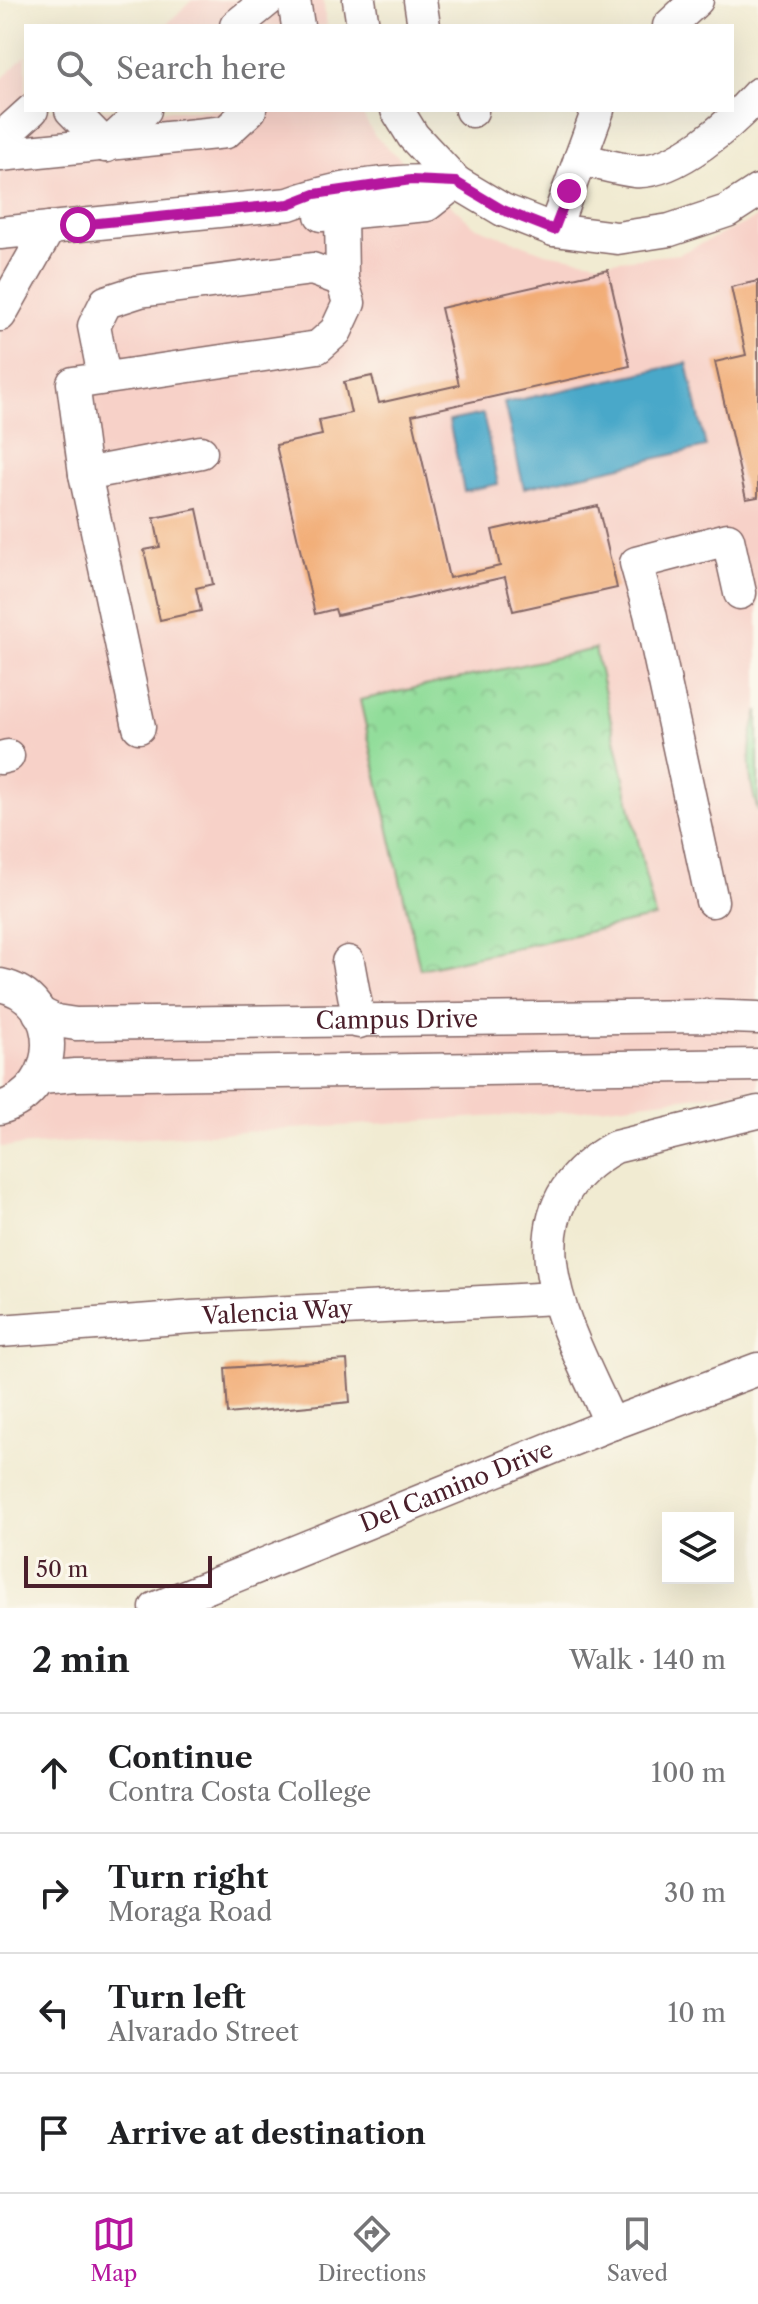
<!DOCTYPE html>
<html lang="en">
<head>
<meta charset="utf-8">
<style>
	:root { --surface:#fff; --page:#f6f6f6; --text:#202124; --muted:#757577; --line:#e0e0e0; --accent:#b5179e }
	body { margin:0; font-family:"Libre Caslon Text",serif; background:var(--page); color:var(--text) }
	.controls { position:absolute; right:24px; bottom:24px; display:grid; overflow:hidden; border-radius:0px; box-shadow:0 8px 32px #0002 }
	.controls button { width:72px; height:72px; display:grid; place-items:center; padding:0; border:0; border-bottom:2px solid var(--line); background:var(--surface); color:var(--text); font:40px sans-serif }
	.scale { position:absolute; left:24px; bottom:20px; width:188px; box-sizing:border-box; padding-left:8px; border:4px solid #4a1f2b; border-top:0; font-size:22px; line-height:28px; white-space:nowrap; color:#4a1f2b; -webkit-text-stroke:6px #fbf7ec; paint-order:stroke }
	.stop { position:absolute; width:24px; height:24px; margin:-18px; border:6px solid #b5179e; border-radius:50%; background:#fff }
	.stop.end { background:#b5179e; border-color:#fff; box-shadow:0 2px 8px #0008 }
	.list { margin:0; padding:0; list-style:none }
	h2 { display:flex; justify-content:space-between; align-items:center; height:104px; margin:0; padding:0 32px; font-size:34px }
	h2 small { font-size:26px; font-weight:400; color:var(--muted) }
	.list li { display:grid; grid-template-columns:52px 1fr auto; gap:24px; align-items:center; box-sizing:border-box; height:120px; padding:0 32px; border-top:2px solid var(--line) }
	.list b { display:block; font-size:30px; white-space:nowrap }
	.list p { margin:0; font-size:26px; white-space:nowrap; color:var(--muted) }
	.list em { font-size:26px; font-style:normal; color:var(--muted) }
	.icon { flex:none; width:44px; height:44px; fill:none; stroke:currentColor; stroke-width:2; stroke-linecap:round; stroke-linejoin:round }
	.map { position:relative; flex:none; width:758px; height:1608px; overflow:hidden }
	.search { position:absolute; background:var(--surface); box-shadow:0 8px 32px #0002; left:24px; right:24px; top:24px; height:88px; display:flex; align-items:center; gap:20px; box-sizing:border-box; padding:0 28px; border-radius:0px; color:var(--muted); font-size:30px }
	.sheet { height:584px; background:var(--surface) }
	nav { display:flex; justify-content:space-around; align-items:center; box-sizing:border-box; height:112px; border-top:2px solid var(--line); background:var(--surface); font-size:22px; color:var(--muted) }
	nav a { display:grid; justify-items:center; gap:4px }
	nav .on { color:var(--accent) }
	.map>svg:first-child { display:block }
	.built { fill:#f7d1c8 }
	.grass { fill:#91dd9a; stroke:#6e7e62; stroke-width:2 }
	.park { fill:url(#park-crowns); stroke:#6e7e62; stroke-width:2 }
	.water { fill:#4aa8c9; stroke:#4a647a; stroke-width:2 }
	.building { fill:#f2ad77 }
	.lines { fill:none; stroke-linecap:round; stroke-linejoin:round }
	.minor-casing { stroke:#846665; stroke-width:35 }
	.minor { stroke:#fff; stroke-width:32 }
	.route { stroke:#b5179e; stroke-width:10 }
	.labels { text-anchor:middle; stroke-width:7; stroke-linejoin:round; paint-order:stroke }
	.street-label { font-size:24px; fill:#4a1f2b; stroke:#fbf7ec }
</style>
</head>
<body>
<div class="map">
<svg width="758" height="1608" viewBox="0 0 758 1608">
	<defs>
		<pattern id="park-crowns" width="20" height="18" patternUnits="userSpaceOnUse" patternTransform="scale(2)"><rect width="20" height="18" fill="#91dd9a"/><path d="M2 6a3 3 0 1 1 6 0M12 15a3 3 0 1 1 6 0" fill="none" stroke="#7fbd85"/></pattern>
	</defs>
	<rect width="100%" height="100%" fill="#fbf7ec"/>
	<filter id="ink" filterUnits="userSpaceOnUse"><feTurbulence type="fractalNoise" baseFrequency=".0125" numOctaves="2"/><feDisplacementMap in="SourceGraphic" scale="16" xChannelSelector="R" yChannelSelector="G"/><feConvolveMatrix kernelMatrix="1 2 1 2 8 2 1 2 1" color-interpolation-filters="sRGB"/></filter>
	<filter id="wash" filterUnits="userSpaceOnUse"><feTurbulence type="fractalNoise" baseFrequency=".006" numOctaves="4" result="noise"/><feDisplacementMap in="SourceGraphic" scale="32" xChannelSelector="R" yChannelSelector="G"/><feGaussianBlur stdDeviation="1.8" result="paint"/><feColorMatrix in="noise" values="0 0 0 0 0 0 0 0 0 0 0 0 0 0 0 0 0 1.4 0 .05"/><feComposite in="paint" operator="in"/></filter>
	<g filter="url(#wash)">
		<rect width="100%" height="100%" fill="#f1ebd2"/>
		<!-- built -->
		<path class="built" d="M 192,0 L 323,0 L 327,26 L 165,26 Z
			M 26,55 L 26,110 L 360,110 L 374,135 L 474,226 L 545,253 L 600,262 L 679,254 L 758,217 L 758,1089 L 566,1112 L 0,1147 L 0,81 Z"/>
		<!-- grass -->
		<path class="grass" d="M 758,711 L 758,811 C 747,778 747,744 758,711 Z"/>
		<!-- park -->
		<path class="park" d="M 595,649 L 655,917 L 420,969 L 360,700 Z"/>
		<!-- water -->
		<path class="water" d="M 687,363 L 706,447 L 524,488 L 504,403 Z
			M 483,414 L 498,484 L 464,491 L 449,421 Z"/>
		<g id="blocks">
			<!-- building -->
			<path class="building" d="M 608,270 L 630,366 L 412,415 L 449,578 L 500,566 L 492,530 L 598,506 L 617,588 L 513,611 L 505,577 L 337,615 L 335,609 L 315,614 L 276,445 L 322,435 L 319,420 L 351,413 L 344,382 L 372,376 L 379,403 L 459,385 L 441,308 Z
				M 758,281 L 758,497 L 746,499 L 715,362 L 746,355 L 731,287 Z
				M 197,509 L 213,584 L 196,588 L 201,611 L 160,620 L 144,550 L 160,547 L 154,518 Z
				M 347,1360 L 350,1402 L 228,1414 L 225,1368 Z"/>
		</g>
	</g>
	<g filter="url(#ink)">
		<use href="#blocks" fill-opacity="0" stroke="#846665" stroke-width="2"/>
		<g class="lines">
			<defs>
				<g id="minor">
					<path d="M 294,0 L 298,26"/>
					<path d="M 359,0 L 363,26"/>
					<path d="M 420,0 L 424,26"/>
					<path d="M 236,26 L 268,0"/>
					<path d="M 669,26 L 697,0"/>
					<path d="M 71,110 L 106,146"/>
					<path d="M 397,110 L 413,136 L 456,182 L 503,210 L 554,230 L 617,238 L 670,230 L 727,211 L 758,191"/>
					<path d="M 471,110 L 472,111"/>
					<path d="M 0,139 L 32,110"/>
					<path d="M 106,146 L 145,110"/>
					<path d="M 0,155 L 226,132 L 250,110"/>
					<path d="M 580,159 C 598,163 617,169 635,171 C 676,174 733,122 758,94"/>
					<path d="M 321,215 L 427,205 L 456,182"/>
					<path d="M 554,230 L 598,110"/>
					<path d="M 0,233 L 289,204 C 341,184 401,179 456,182"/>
					<path d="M 0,315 L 49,228"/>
					<path d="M 104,377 L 94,326 L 106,302 L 140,291 L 312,269 L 342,280"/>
					<path d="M 85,474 L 201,452"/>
					<path d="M 139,727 L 85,474 L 73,383 L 318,347 L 336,331 L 349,303 L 342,280 L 341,213"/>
					<path d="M 0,758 L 8,756"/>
					<path d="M 712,901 L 650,613 L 636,563 L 728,539 L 740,593"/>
					<path d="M 348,962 L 359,1022"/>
					<path d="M 0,985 C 64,998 64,1089 0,1108"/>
					<path id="s1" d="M 39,1013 L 56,1021 L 76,1024 L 705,1016 L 758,1018"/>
					<path d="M 41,1078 L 75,1075 L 758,1065"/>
					<path id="s2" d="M 0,1331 L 192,1317 L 556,1298"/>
					<path d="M 611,1424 C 571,1334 495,1213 615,1147 L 758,1112"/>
					<path id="s3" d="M 156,1608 L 611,1424 L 758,1369"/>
				</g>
			</defs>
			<!-- minor casing -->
			<use href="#minor" class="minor-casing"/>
			<!-- minor -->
			<use href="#minor" class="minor"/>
		</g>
	</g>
	<g class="lines" filter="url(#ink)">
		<!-- route -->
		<path class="route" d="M 78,225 L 289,204 L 315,194 L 411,180 L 456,182 L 503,210 L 554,230 L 569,191"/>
	</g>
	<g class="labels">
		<!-- street labels -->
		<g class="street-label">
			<text dy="8" stroke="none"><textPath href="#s1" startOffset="360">Campus Drive</textPath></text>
			<text dy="8" stroke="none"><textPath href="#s2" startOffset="278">Valencia Way</textPath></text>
			<text dy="8" stroke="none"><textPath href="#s3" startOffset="324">Del Camino Drive</textPath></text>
		</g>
	</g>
</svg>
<div class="controls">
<button><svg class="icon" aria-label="layers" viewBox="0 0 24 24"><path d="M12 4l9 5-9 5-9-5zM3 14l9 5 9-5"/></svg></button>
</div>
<div class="scale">50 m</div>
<div class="stop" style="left:78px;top:225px"></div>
<div class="stop end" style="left:569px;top:191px"></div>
<div class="search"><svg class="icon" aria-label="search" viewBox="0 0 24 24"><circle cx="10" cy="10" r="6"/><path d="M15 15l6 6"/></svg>Search here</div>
</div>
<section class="sheet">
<h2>2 min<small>Walk · 140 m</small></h2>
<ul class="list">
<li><svg class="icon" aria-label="ahead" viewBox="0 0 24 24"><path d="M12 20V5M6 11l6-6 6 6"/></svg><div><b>Continue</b><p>Contra Costa College</p></div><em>100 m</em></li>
<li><svg class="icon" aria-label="right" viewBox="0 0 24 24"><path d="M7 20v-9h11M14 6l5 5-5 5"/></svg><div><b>Turn right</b><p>Moraga Road</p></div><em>30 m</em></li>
<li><svg class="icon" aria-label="left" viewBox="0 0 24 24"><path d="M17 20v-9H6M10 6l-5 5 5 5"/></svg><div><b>Turn left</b><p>Alvarado Street</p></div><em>10 m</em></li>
<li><svg class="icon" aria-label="arrive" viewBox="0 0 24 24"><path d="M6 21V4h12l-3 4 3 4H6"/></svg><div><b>Arrive at destination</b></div></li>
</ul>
</section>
<nav>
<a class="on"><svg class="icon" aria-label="map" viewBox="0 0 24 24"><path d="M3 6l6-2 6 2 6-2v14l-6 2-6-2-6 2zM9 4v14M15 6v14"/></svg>Map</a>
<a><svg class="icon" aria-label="directions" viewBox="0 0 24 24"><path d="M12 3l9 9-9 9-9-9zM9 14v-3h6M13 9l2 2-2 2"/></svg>Directions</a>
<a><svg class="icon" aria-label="saved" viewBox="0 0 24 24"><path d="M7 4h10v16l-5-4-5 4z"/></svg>Saved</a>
</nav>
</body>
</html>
